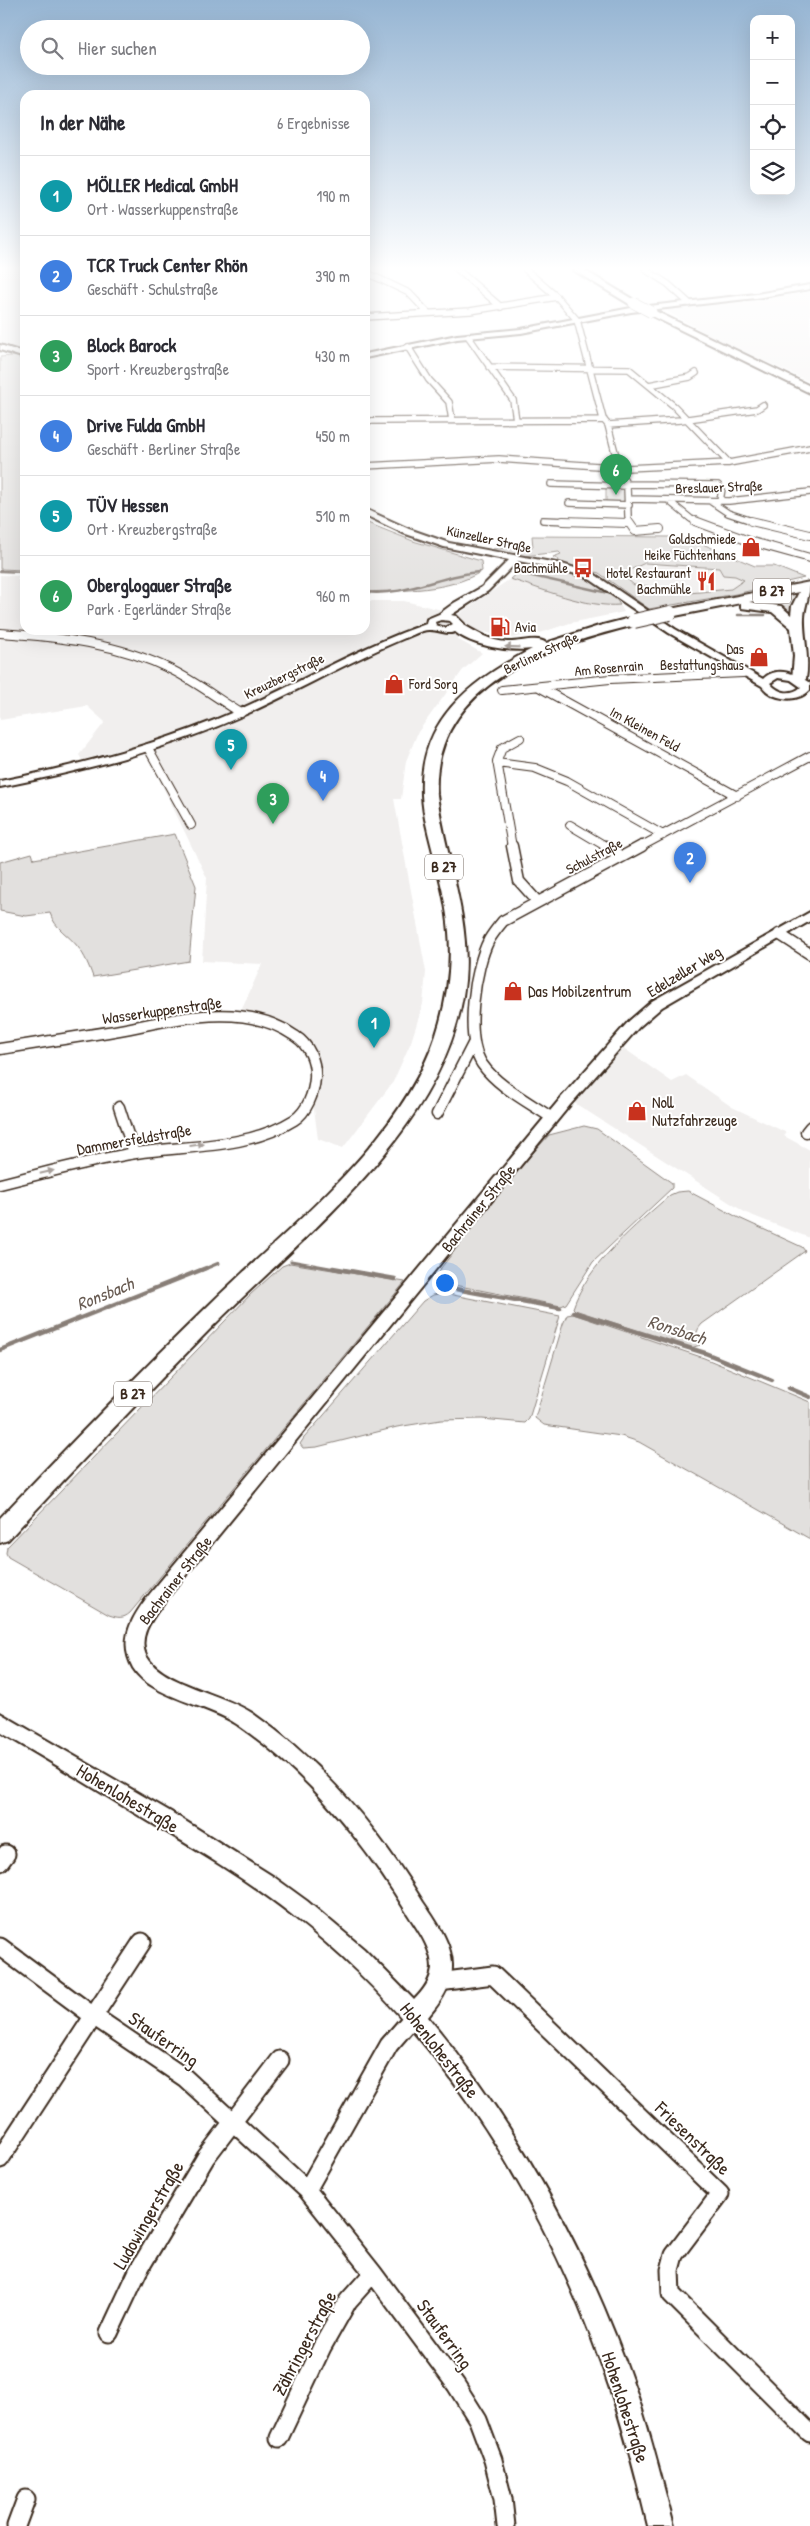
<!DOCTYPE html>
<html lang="de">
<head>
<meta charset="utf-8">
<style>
	:root { --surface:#fff; --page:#f7f7f7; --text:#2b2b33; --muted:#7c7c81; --line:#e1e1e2; --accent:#c8321e }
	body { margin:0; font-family:"Patrick Hand",sans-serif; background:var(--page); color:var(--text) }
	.controls { position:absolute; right:15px; top:15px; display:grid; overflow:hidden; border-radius:10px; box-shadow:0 5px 20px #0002 }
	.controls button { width:45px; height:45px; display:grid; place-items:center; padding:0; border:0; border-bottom:1px solid var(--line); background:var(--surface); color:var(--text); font:25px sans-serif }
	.you { position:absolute; left:444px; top:1282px; width:18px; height:18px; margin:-12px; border:4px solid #fff; border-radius:50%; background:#1a73e8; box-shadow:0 0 0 8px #1a73e833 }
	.badge { display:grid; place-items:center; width:32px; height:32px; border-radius:50%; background:var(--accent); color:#fff; font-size:16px; font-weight:700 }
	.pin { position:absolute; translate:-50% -41px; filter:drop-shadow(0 1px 2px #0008) }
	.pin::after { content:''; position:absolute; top:26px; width:18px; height:15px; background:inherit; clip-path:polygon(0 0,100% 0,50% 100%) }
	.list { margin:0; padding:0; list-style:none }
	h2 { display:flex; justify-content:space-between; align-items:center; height:65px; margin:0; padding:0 20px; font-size:21px }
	h2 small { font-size:16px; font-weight:400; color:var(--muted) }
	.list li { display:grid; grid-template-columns:32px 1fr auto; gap:15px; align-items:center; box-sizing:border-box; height:80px; padding:0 20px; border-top:1px solid var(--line) }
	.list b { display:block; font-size:19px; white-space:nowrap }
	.list p { margin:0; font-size:16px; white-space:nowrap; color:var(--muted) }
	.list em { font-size:16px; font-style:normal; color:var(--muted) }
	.icon { flex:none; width:28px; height:28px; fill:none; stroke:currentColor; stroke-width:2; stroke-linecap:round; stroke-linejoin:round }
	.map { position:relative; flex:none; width:810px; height:2526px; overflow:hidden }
	.search { position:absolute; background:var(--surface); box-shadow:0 5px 20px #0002; left:20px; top:20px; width:350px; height:55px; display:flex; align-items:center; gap:12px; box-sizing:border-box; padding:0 18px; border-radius:28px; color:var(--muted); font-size:19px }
	.panel { position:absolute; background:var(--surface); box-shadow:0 5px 20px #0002; left:20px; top:90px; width:350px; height:545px; border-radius:15px }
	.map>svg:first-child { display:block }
	.built { fill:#f1efee }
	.green { fill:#e2e0de; stroke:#8e857e; fill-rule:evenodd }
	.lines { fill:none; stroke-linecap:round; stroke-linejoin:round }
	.stream-far2 { stroke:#887e77; stroke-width:2.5 }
	.stream-far1 { stroke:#887e77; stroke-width:3 }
	.stream { stroke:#887e77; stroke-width:4.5 }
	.street-far3-casing { stroke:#3b2a1e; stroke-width:8 }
	.street-far2-casing { stroke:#3b2a1e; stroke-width:10 }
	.street-far1-casing { stroke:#3b2a1e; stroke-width:13 }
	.street-casing { stroke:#3b2a1e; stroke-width:21 }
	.secondary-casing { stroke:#3b2a1e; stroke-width:4 }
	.highway-casing { stroke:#3b2a1e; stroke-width:4 }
	.street-far3 { stroke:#fff; stroke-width:5.5 }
	.street-far2 { stroke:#fff; stroke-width:8 }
	.street-far1 { stroke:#fff; stroke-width:10 }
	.street { stroke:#fff; stroke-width:17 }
	.secondary { fill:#fff; fill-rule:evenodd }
	.highway { fill:#fff; fill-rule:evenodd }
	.highway-bridge-far1-casing { stroke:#3b2a1e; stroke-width:12; stroke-linecap:butt }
	.highway-bridge-casing { stroke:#3b2a1e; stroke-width:16; stroke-linecap:butt }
	.highway-bridge-far1 { stroke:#fff; stroke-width:11 }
	.highway-bridge { stroke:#fff; stroke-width:14 }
	.oneway { fill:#a79f9a }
	.labels { text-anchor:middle; stroke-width:4; stroke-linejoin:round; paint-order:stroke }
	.far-street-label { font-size:14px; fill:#3b2a1e; stroke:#fff }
	.far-poi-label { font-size:14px; fill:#3b2a1e; stroke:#fff; text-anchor:end }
	.shield { fill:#fff; stroke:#766a62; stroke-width:1 }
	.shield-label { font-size:15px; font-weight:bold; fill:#3b2a1e }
	.street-label { font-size:16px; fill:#3b2a1e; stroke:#fff }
	.poi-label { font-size:16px; fill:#3b2a1e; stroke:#fff; text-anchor:start }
	.water-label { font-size:18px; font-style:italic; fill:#685b52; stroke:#fff }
	.near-street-label { font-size:19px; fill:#3b2a1e; stroke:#fff }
</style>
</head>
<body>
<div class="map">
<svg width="810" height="2526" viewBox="0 0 810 2526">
	<rect width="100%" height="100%" fill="#fff"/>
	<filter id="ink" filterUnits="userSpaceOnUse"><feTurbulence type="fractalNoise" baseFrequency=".02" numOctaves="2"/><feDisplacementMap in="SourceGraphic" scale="10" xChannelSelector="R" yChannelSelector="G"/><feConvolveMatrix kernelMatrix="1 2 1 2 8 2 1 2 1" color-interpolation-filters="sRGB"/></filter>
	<g filter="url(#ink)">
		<!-- built -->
		<path class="built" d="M 0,270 L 25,270 L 25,351 L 0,347 Z
			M 810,292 L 810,382 L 715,338 L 663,309 L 763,299 Z
			M 645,563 L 719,568 L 723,575 L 735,576 L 745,580 L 731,589 L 689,593 L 652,589 L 648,586 L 634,585 L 620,573 Z
			M 0,575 L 19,576 L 17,580 L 25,580 L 25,630 L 365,630 L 365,601 L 404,601 L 459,614 L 510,579 L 581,600 L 608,606 L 620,605 L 624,612 L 570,623 L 540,633 L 511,638 L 475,630 L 457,639 L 482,653 L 463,670 L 418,732 L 406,761 L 401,799 L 394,799 L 426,972 L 423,1004 L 411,1042 L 393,1082 L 343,1148 L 318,1139 L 307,1057 L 292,1035 L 238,1018 L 262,964 L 202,961 L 207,878 L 147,754 L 249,713 L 238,708 L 183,732 L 82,760 L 79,755 L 105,722 L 87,706 L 0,720 Z
			M 622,1047 L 672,1082 L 686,1075 L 732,1107 L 787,1133 L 784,1136 L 810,1150 L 810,1238 L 746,1213 L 573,1102 Z"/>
		<!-- green -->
		<path class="green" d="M 14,356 L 25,359 L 25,570 L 0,569 L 0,357 Z
			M 606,486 L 625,486 L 626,503 L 606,503 Z
			M 365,522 L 413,541 L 481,561 L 482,571 C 449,592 403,590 365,592 Z
			M 532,536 L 672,537 L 693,540 L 755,566 L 774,566 L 804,578 L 736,594 L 649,609 L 599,573 L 558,562 L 559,560 L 553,557 L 561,554 L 559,552 L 524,556 L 493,552 L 493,549 L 533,547 ZM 645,563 L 719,568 L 723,575 L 735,576 L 744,580 L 731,589 L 689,593 L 686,588 L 652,590 L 648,586 L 634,585 L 621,574 Z
			M 533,568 C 558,568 608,581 620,605 C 587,608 542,589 510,579 L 518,572 Z
			M 798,592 L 793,605 L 795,618 L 777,607 L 756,602 Z
			M 175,834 L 196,886 L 189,961 L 93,977 C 89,966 85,956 78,947 C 68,934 55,929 50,913 L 26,916 L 0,911 L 0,862 L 32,853 L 34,859 Z
			M 584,1126 L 597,1129 L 672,1183 L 672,1188 L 593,1262 L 566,1304 L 561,1306 L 444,1283 L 438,1277 L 441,1268 L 516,1172 L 549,1135 Z
			M 688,1191 L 739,1218 L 802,1247 L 805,1251 L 702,1324 C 695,1332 696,1336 700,1345 L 691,1348 L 575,1310 L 573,1308 C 587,1265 637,1224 670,1195 L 677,1192 Z
			M 290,1263 L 405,1282 L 130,1613 C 123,1619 118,1618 109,1615 L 8,1557 L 6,1553 L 7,1547 L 251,1294 L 282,1266 Z
			M 443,1293 L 560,1316 L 529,1419 L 525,1423 L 482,1419 L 441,1420 L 397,1427 L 317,1447 L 303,1448 L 300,1444 L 304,1438 L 423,1301 L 433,1295 Z
			M 573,1314 L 704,1358 L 810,1402 L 810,1539 L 639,1442 L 621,1436 L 544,1425 L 535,1418 L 563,1324 L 567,1315 Z"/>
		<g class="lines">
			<!-- stream-far2 -->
			<path class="stream-far2" d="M 0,571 L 25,572
				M 528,575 L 608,593
				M 365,592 C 405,597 440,575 479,572
				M 738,615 L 765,615"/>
			<!-- stream-far1 -->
			<path class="stream-far1" d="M 291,1261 L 341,1270
				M 202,1270 L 219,1263"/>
			<!-- stream -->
			<path class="stream" d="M 333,1268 L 395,1279
				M 439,1286 L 560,1308
				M 573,1312 L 705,1353 L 772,1380
				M 0,1350 L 206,1268
				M 789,1388 L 810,1397"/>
			<defs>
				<path id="street-far3" d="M 458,270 L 501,307
					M 526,270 L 557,297 L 577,320 L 603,419 L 608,425 L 619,468 L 627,486 L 628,516
					M 646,270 L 668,284 L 689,303
					M 365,272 L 409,293 L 428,313
					M 365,317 L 470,311 L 557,297
					M 468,336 L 513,400 L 516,420
					M 408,347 L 429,380 L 449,402 L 452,420
					M 489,367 L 629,369 L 674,406 L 729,463
					M 649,385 L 690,377 L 696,373
					M 365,421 L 604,420
					M 608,425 L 681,420 L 757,409 L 763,405
					M 365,466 L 499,459 L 627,468 L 729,463 L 810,448
					M 551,484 L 627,486
					M 626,484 L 718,485 L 722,489 L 720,501
					M 629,499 L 729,501 L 810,492
					M 669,501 L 691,519 L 699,522
					M 710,501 L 728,513 L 755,522
					M 569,503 L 629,505
					M 543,520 L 598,522
					M 628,520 L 629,522"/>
				<path id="street-far2" d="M 563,521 L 628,523
					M 628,521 L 635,531 L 660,529
					M 695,521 L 749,541 L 810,558
					M 751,521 L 810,535
					M 0,633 C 59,637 118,643 172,670 C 196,682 218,699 241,713
					M 539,687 L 737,796
					M 502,690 L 610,679 L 743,673
					M 148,748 L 191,825
					M 497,763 L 535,768 L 567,781 L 663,835
					M 570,825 L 607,847
					M 512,847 L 497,761 L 502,748 L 520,738
					M 640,847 L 810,756"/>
				<path id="street-far1" d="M 512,846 L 519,881 L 537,901
					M 605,846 L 622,857
					M 779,934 L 810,954
					M 0,1049 C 36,1043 72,1038 108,1032 C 168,1022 241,998 295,1036 C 309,1045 316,1061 315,1078 C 314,1093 307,1112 294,1120 C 248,1149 188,1145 136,1153 C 90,1160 45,1173 0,1184
					M 119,1107 L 134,1153
					M 437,1114 L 474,1042
					M 552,1118 C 529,1102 498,1087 482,1064 C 464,1037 475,967 489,940 C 493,933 498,927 503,921 L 642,846
					M 806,1132 L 810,1127"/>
				<path id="street" d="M 0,1862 L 6,1854
					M 0,1947 L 92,2015 L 185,2078 L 307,2190 L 373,2273 L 456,2385 L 478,2420 L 493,2460 L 503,2499 L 506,2526
					M 439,1982 L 493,1975 L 720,2194 L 674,2255 L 670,2270 L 671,2294 L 810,2433
					M 0,2159 L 142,1942
					M 307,2190 L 389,2045 L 415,2015
					M 109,2333 L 138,2271 L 206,2157 L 280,2060
					M 279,2438 L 322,2347 L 348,2301 L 373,2273
					M 16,2526 L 26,2499"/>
				<path id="secondary" d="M 810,285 L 810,289 L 756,298 L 631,312 L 521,333 L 457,339 L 365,358 L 365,354 L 457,335 L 521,329 L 631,308 L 756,294 Z
					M 0,345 L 25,353 L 25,358 L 0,350 Z
					M 365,509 L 409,529 L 449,543 L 562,564 L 594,574 L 675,629 L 763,679 C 776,665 797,674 810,683 L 810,690 C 798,703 773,701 762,686 L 669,633 L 588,578 L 560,569 L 518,561 L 488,591 L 451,615 L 456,616 L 464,624 C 452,640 444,630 430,630 C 423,629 411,636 405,638 C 349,661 298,691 244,715 C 166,750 83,771 0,787 L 0,781 C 81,765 160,744 236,711 C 300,683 359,647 426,624 L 427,619 L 439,614 L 454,603 L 482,587 L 509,560 L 444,547 L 403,533 L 365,515 ZM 441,620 L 450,621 L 453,624 L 445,628 L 436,625 L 435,622 ZM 778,678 L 791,680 L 801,687 C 791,696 778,693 770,683 Z
					M 810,912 L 810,921 L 662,1007 L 639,1027 L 570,1105 L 164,1602 C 153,1617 136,1637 147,1657 C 162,1684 224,1694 252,1713 C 323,1762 378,1829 423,1902 C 435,1920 453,1944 452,1967 C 452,1986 440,2003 428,2017 C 520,2128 589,2255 636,2391 C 651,2436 662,2481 674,2526 L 648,2526 C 637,2481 626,2436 611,2392 C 550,2209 445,2033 291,1914 C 241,1875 187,1844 133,1812 C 89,1785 45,1758 0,1732 L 0,1713 L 171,1812 L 274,1877 L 307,1901 L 364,1949 L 414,2000 C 423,1991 431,1981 432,1968 C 432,1948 417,1929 407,1913 C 363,1841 308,1773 238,1725 C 209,1704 151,1698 133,1668 C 115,1636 138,1608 158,1584 L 560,1099 L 629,1021 L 652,1001 Z"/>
				<path id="highway" d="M 573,270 L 584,270 L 639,303 L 631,305 Z
					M 651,309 L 810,386 L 810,393 L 648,314 L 648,310 Z
					M 810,582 C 810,595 805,604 804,617 C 803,637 810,658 806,679 L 799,683 L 792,679 L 794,656 L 791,628 L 772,612 L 741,608 L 741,603 L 670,617 L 664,613 L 670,609 ZM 799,592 L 792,606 L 791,615 L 781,606 L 749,602 Z
					M 634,617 L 641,621 L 639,624 C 551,645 430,684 437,795 C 446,863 475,926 463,996 C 440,1133 306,1233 213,1326 C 144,1396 75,1467 8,1540 L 0,1543 L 0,1518 C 68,1446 137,1375 208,1306 C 288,1227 400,1144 436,1035 C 447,1001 452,967 449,932 C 446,894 433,856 425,819 C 408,731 460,686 532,649 C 509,652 466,646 450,627 L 457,623 L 462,624 C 476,632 490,641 507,642 C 518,643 538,636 546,643 L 599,626 Z"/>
			</defs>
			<!-- street-far3 casing -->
			<use href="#street-far3" class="street-far3-casing"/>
			<!-- street-far2 casing -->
			<use href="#street-far2" class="street-far2-casing"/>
			<!-- street-far1 casing -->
			<use href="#street-far1" class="street-far1-casing"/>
			<!-- street casing -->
			<use href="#street" class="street-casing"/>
			<!-- secondary casing -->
			<use href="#secondary" class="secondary-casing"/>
			<!-- highway casing -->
			<use href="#highway" class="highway-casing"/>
			<!-- street-far3 -->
			<use href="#street-far3" class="street-far3"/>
			<!-- street-far2 -->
			<use href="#street-far2" class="street-far2"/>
			<!-- street-far1 -->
			<use href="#street-far1" class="street-far1"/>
			<!-- street -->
			<use href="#street" class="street"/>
			<!-- secondary -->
			<use href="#secondary" class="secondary"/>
			<!-- highway -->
			<use href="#highway" class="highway"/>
			<defs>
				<path id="highway-bridge-far1" d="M 634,303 L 651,312"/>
				<path id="highway-bridge" d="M 634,621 L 670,613"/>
			</defs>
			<!-- highway-bridge-far1 casing -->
			<use href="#highway-bridge-far1" class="highway-bridge-far1-casing"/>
			<!-- highway-bridge casing -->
			<use href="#highway-bridge" class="highway-bridge-casing"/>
			<!-- highway-bridge-far1 -->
			<use href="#highway-bridge-far1" class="highway-bridge-far1"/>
			<!-- highway-bridge -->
			<use href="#highway-bridge" class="highway-bridge"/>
		</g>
		<!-- one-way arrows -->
		<defs><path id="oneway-solid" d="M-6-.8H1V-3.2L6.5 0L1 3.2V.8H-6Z" transform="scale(1.25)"/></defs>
		<g class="oneway">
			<use href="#oneway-solid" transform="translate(512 647) rotate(-178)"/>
			<use href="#oneway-solid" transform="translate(197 1145) rotate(-7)"/>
			<use href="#oneway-solid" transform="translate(47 1172) rotate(-13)"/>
		</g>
	</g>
	<!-- sky -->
	<linearGradient id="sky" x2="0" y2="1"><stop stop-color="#96b5d3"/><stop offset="0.43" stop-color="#fff"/><stop offset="1" stop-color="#fff" stop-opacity="0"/></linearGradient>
	<rect width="810" height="624" fill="url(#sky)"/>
	<!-- icons -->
	<defs>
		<symbol id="shop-bare" viewBox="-9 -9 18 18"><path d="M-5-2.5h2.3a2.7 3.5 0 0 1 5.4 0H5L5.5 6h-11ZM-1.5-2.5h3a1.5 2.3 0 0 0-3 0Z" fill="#c8321e" stroke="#fff" stroke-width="2.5" paint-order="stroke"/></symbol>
		<symbol id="bus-bare" viewBox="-9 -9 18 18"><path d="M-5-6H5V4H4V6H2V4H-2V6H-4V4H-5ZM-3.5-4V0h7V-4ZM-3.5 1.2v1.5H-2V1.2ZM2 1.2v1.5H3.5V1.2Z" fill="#c8321e" stroke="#fff" stroke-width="2.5" paint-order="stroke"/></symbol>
		<symbol id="restaurant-bare" viewBox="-9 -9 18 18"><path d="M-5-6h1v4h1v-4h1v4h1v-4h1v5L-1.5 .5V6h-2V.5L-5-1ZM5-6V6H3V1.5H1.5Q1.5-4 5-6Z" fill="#c8321e" stroke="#fff" stroke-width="2.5" paint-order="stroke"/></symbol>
		<symbol id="fuel-bare" viewBox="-9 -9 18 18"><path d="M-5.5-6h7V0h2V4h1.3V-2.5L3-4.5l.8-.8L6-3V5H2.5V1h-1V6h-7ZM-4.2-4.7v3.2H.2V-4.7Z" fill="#c8321e" stroke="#fff" stroke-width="2.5" paint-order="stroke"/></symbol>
	</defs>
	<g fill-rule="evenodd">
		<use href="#shop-bare" x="737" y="533" width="28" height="28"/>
		<use href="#bus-bare" x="569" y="554" width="28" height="28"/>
		<use href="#restaurant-bare" x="692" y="567" width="28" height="28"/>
		<use href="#fuel-bare" x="486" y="613" width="28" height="28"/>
		<use href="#shop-bare" x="745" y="643" width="28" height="28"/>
		<use href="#shop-bare" x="380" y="670" width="28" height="28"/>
		<use href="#shop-bare" x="499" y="977" width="28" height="28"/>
		<use href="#shop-bare" x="623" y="1097" width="28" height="28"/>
	</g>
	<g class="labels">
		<!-- far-street labels -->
		<g class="far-street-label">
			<text transform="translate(719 487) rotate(-2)" y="5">Breslauer Straße</text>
			<text transform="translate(489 539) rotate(12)" y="5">Künzeller Straße</text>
			<text transform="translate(541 653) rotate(-25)" y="5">Berliner Straße</text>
			<text transform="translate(609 668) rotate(-5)" y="5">Am Rosenrain</text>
			<text transform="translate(284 676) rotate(-26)" y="5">Kreuzbergstraße</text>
			<text transform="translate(645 729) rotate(29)" y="5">Im Kleinen Feld</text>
			<text transform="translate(594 856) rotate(-28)" y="5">Schulstraße</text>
		</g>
		<!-- far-poi labels -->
		<g class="far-poi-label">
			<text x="736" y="544">Goldschmiede<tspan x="736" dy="16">Heike Füchtenhans</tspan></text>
			<text x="568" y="573">Bachmühle</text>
			<text x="691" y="578">Hotel Restaurant<tspan x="691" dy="16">Bachmühle</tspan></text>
			<text x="515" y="632" text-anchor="start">Avia</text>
			<text x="744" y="654">Das<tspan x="744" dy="16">Bestattungshaus</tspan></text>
			<text x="409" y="689" text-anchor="start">Ford Sorg</text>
		</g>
		<!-- shield labels -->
		<g class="shield">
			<rect x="753" y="578.5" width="38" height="25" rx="4"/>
			<rect x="425" y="854.5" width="38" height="25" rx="4"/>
			<rect x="114" y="1381.5" width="38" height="25" rx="4"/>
		</g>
		<g class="shield-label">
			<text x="772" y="596">B 27</text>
			<text x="444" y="872">B 27</text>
			<text x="133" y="1399">B 27</text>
		</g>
		<!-- street labels -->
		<g class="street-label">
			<text transform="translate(684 971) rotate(-31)" y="6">Edelzeller Weg</text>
			<text transform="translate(162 1010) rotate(-8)" y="6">Wasserkuppenstraße</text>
			<text transform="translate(134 1139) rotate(-10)" y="6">Dammersfeldstraße</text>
			<text transform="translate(478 1208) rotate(-51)" y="6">Bachrainer Straße</text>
			<text transform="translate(175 1580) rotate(-52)" y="6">Bachrainer Straße</text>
		</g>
		<!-- poi labels -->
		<g class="poi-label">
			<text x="528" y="997">Das Mobilzentrum</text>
			<text x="652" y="1108">Noll<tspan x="652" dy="18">Nutzfahrzeuge</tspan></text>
		</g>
		<!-- water labels -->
		<g class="water-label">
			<text transform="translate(105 1294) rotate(-22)" y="6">Ronsbach</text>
			<text transform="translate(677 1330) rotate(18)" y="6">Ronsbach</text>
		</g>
		<!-- near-street labels -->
		<g class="near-street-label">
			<text transform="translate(128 1798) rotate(31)" y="7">Hohenlohestraße</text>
			<text transform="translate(164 2039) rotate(35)" y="7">Stauferring</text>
			<text transform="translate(440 2050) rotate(52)" y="7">Hohenlohestraße</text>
			<text transform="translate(693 2138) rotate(44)" y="7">Friesenstraße</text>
			<text transform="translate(148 2215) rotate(-60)" y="7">Ludowingerstraße</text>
			<text transform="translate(445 2334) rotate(54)" y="7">Stauferring</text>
			<text transform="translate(304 2343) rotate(-62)" y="7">Zähringerstraße</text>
			<text transform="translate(626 2407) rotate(72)" y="7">Hohenlohestraße</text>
		</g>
	</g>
</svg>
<div class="controls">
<button>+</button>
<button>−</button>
<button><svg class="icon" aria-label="locate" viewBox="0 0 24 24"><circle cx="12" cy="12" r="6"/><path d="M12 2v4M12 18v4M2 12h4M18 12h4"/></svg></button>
<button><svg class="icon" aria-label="layers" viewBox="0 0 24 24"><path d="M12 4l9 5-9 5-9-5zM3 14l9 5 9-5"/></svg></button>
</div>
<div class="you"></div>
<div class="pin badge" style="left:374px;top:1048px;background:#0f9aa8">1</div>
<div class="pin badge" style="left:690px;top:883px;background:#3f7fe0">2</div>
<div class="pin badge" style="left:273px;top:824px;background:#2e9e5b">3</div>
<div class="pin badge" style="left:323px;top:801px;background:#3f7fe0">4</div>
<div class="pin badge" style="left:231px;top:770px;background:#0f9aa8">5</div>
<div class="pin badge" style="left:616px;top:495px;background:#2e9e5b">6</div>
<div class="search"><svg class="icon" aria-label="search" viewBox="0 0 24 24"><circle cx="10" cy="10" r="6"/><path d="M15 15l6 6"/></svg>Hier suchen</div>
<section class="panel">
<h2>In der Nähe<small>6 Ergebnisse</small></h2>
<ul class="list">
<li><span class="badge" style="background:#0f9aa8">1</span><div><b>MÖLLER Medical GmbH</b><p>Ort · Wasserkuppenstraße</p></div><em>190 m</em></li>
<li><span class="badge" style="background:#3f7fe0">2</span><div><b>TCR Truck Center Rhön</b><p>Geschäft · Schulstraße</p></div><em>390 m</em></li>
<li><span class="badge" style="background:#2e9e5b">3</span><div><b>Block Barock</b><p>Sport · Kreuzbergstraße</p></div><em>430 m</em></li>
<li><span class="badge" style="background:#3f7fe0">4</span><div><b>Drive Fulda GmbH</b><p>Geschäft · Berliner Straße</p></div><em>450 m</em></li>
<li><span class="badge" style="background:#0f9aa8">5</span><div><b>TÜV Hessen</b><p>Ort · Kreuzbergstraße</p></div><em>510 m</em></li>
<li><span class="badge" style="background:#2e9e5b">6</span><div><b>Oberglogauer Straße</b><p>Park · Egerländer Straße</p></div><em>960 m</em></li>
</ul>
</section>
</div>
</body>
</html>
